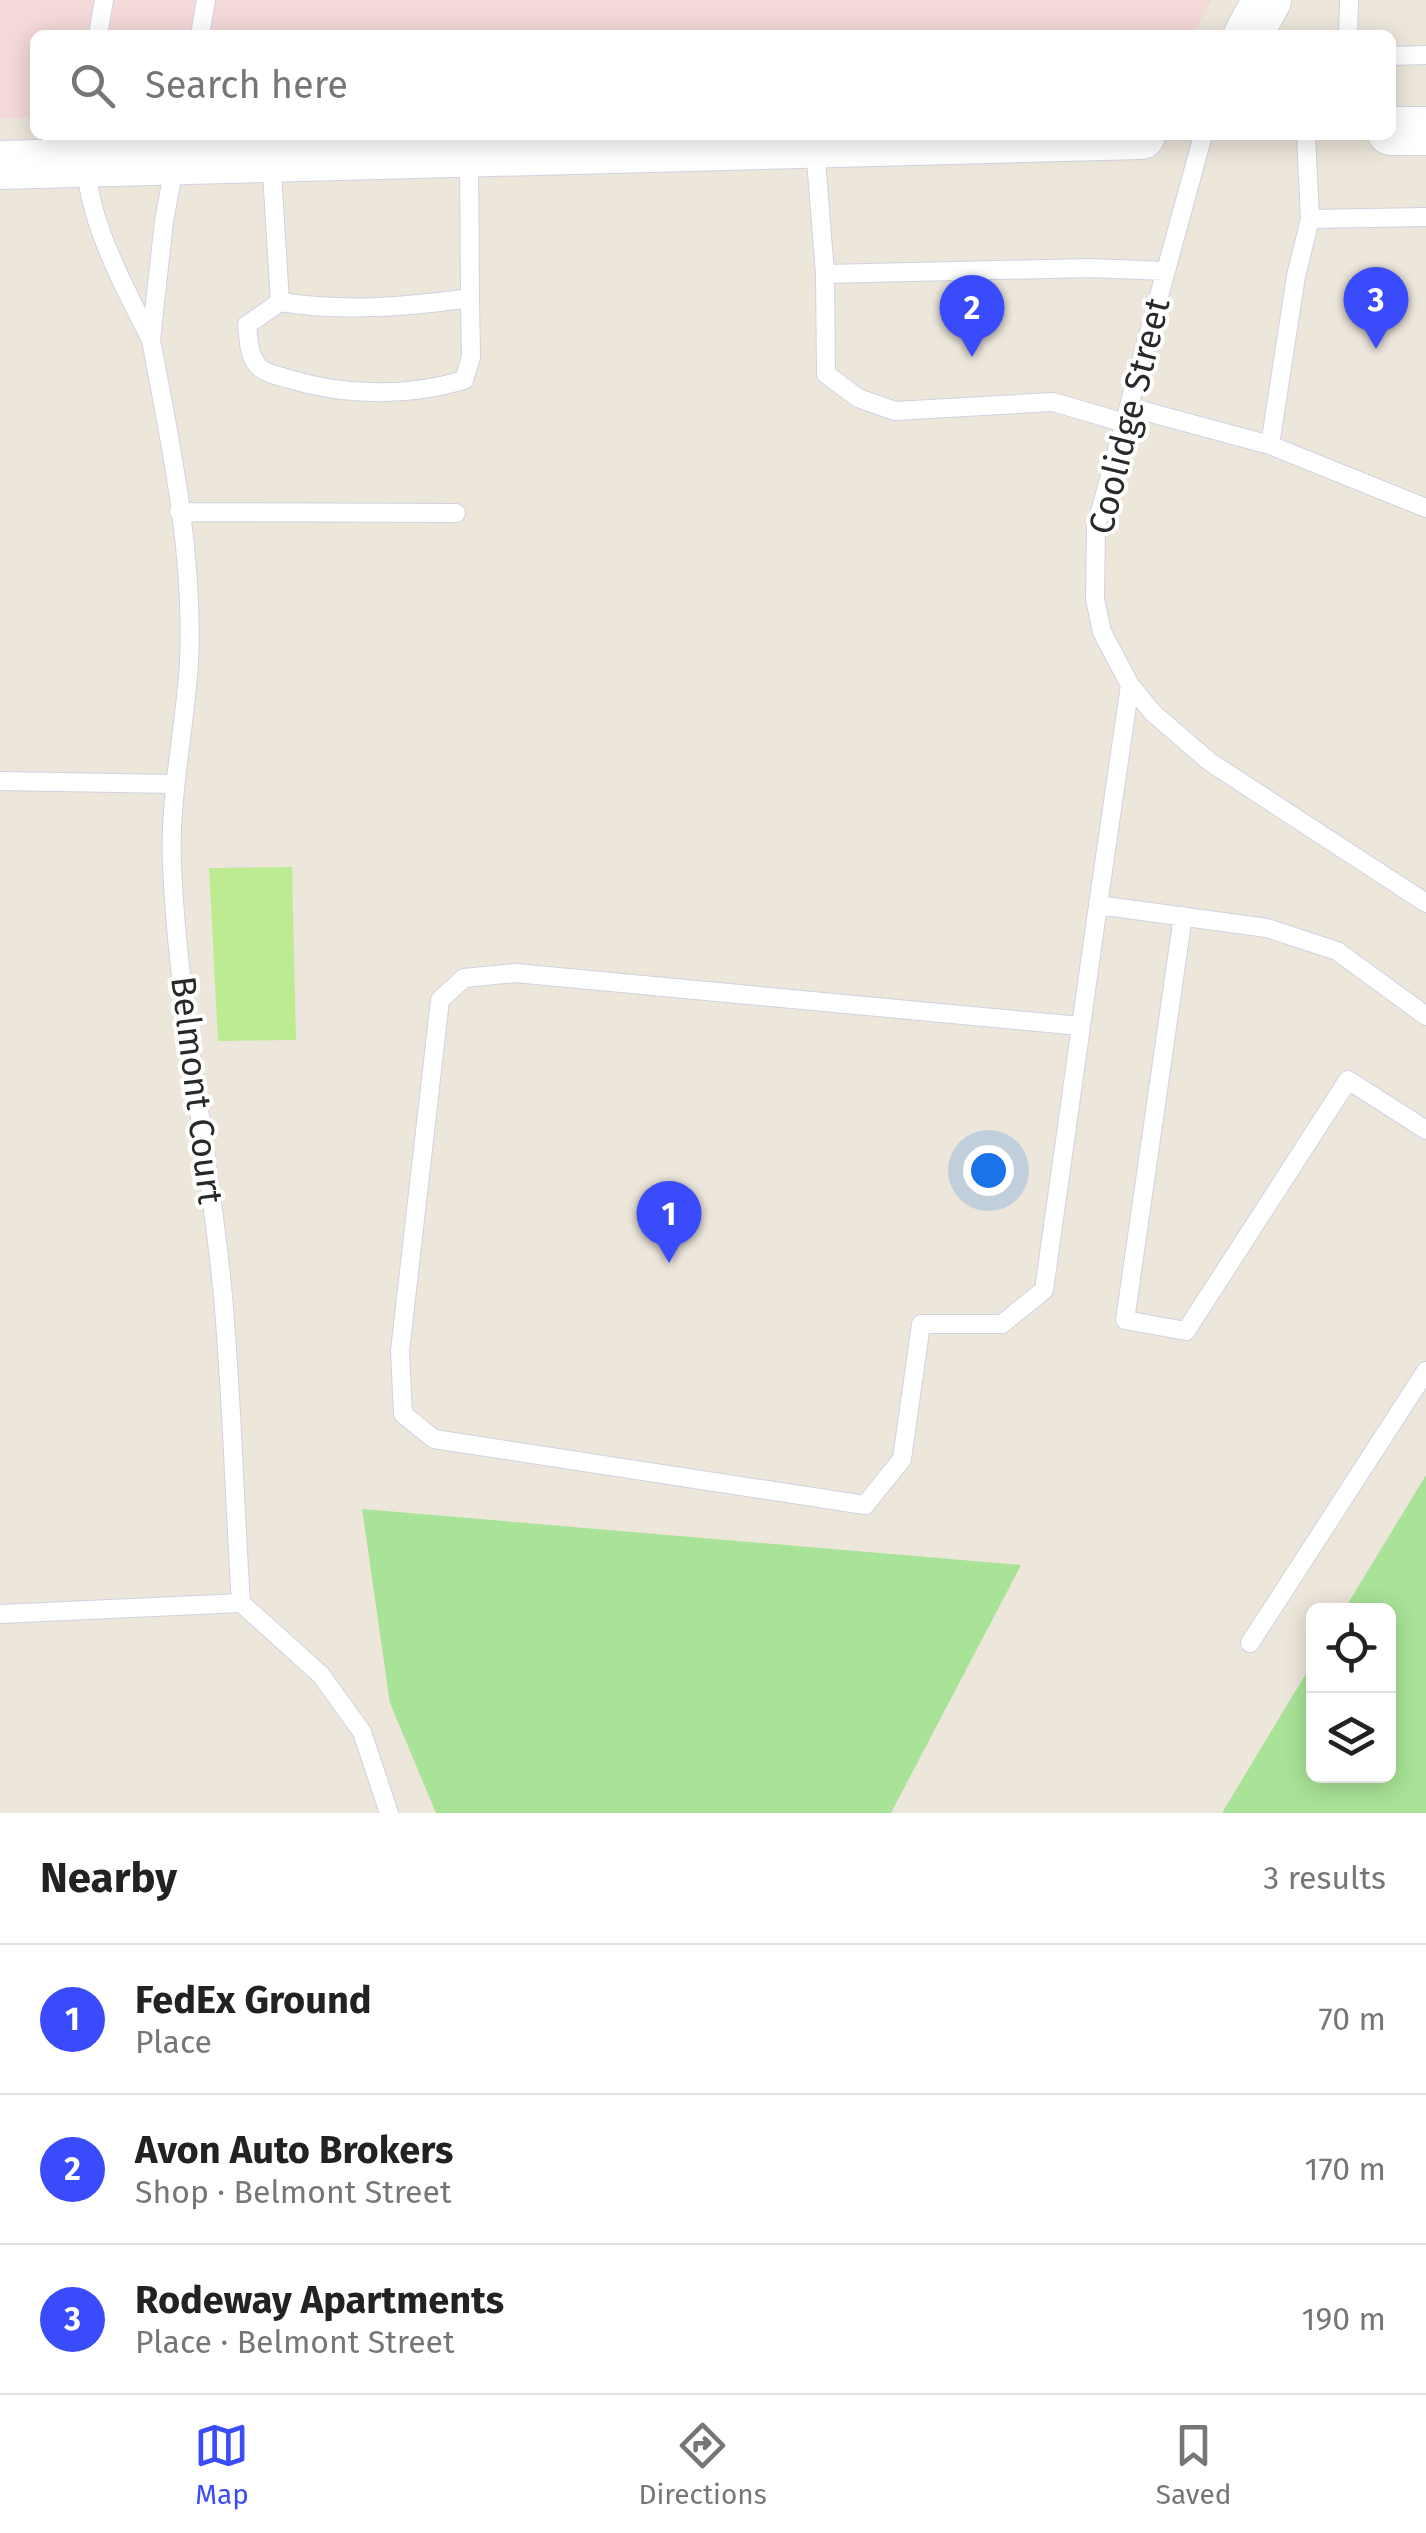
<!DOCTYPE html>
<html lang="en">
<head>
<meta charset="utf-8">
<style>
	:root { --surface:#fff; --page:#f2f2f2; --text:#222; --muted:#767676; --line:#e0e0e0; --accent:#394bfb }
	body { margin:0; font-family:"Fira Sans",sans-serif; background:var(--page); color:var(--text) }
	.controls { position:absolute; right:30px; bottom:30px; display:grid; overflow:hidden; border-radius:15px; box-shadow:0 5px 25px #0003 }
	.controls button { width:90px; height:90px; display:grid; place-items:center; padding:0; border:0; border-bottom:2px solid var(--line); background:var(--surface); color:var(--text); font:50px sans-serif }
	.you { position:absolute; left:988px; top:1170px; width:35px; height:35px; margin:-25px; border:8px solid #fff; border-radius:50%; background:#1a73e8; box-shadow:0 0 0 15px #1a73e833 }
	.badge { display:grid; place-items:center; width:65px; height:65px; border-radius:50%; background:var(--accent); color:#fff; font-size:32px; font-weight:700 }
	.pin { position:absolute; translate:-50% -82px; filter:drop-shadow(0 2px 5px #0008) }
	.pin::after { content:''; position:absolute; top:52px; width:35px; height:30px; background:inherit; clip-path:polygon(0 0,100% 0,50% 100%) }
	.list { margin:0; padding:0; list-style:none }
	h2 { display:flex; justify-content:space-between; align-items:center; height:130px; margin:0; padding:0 40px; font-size:42px }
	h2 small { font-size:32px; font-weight:400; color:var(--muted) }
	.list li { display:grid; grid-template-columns:65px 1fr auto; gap:30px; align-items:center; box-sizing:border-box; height:150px; padding:0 40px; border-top:2px solid var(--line) }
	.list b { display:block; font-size:38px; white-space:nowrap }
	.list p { margin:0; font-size:32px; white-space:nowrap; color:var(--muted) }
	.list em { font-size:32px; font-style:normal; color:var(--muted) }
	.icon { flex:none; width:55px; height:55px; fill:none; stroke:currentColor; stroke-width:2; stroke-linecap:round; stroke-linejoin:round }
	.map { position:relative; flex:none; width:1426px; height:1813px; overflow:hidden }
	.search { position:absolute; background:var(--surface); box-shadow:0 5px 25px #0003; left:30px; right:30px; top:30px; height:110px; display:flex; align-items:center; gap:25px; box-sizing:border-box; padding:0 35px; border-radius:15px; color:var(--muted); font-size:38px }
	.sheet { height:580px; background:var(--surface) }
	nav { display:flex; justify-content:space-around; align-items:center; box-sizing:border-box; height:140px; border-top:2px solid var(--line); background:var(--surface); font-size:28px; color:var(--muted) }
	nav a { display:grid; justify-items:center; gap:5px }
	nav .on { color:var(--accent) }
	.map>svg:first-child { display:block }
	.medical { fill:#f3d9d8 }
	.green { fill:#a9e397 }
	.pitch { fill:#bdeb92 }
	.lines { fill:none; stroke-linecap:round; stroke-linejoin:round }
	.service-casing { stroke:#d0d2e3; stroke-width:20 }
	.secondary-casing { stroke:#d0d2e3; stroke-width:50 }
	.service { stroke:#fff; stroke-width:18 }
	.secondary { stroke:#fff; stroke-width:48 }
	.labels { text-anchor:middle; stroke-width:8; stroke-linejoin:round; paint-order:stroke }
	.street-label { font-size:35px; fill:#292929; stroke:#fff }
</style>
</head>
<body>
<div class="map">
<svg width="1426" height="1813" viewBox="0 0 1426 1813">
	<rect width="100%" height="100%" fill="#ece6db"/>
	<!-- medical -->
	<path class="medical" d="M 0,0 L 1212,0 L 1192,35 L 35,35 L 35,117 L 0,118 Z"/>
	<!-- green -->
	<path class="green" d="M 1426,1475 L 1426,1813 L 1222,1813 L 1313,1662 L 1314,1776 L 1388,1776 L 1388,1610 L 1344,1610 Z
		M 362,1509 L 1021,1565 L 891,1813 L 436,1813 L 390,1703 Z"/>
	<!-- pitch -->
	<path class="pitch" d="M 292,867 L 296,1040 L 218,1041 L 209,868 Z"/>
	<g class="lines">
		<defs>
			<path id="service" d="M 98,35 L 104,0
				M 200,35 L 206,0
				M 1348,35 L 1349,0
				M 1391,56 L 1426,55
				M 86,135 C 79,206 120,278 151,340 L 164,221 L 180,135
				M 1203,135 L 1096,527 L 1095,599 L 1102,632 L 1130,685 L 1153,713 L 1210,762 L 1426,903
				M 1306,135 L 1310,219 L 1296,276 L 1270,445 L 1426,508
				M 815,147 L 825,274 L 826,374 L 858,398 L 895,411 L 1053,402 L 1125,423
				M 271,157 L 280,302 C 344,312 406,307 470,298 L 469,155
				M 1310,219 L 1426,217
				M 825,274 L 1089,268 L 1166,271
				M 280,302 L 247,325 C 249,340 248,357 260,368 C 267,374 280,376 289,379 C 345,396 408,397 464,380 L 471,357 L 470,298
				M 151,340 C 171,445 194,554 189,662 C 185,731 169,796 172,865 C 178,1006 208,1145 222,1286 C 232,1391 234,1497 241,1603
				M 1129,407 L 1270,445
				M 179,512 L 456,513
				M 1130,685 L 1098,905 L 1267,928 L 1337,951 L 1426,1016
				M 0,781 L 174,784
				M 1183,916 L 1125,1320 L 1186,1331 L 1348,1080 L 1426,1130
				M 1080,1026 L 515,973 L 464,978 L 440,1000 L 400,1351 L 403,1414 L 434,1439 L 865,1505 L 902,1459 L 921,1324 L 1002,1324 L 1044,1290 L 1098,905
				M 241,1603 L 321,1675 L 362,1732 L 389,1813
				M 0,1614 L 241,1603
				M 1250,1643 L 1426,1371"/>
			<path id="secondary" d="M 1248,35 L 1267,0
				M 1391,131 L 1426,131
				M 0,165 L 1141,135"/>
		</defs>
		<!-- service casing -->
		<use href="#service" class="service-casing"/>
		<!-- secondary casing -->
		<use href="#secondary" class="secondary-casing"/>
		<!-- service -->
		<use href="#service" class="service"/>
		<!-- secondary -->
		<use href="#secondary" class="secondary"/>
	</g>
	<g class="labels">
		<!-- street labels -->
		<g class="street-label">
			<text transform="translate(1129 416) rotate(-76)" y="12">Coolidge Street</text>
			<text transform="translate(197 1090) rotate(83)" y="12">Belmont Court</text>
		</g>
	</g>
</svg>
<div class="controls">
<button><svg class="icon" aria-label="locate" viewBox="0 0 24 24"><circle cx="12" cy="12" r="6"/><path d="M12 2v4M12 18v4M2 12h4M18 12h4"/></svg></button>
<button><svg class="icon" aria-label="layers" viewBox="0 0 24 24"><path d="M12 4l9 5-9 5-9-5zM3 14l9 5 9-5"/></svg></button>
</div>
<div class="you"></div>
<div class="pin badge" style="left:669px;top:1263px">1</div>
<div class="pin badge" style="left:972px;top:357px">2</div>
<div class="pin badge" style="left:1376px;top:349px">3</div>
<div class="search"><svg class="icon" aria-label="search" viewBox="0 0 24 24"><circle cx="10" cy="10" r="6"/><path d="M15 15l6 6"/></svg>Search here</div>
</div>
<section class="sheet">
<h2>Nearby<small>3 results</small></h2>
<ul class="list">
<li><span class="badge">1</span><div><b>FedEx Ground</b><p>Place</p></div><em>70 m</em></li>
<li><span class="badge">2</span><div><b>Avon Auto Brokers</b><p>Shop · Belmont Street</p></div><em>170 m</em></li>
<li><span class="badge">3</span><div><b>Rodeway Apartments</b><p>Place · Belmont Street</p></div><em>190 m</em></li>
</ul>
</section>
<nav>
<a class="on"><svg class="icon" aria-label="map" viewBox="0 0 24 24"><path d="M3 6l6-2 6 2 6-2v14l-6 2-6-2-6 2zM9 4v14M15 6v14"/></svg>Map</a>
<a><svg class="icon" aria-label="directions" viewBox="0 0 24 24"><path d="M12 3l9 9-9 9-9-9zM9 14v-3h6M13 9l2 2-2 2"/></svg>Directions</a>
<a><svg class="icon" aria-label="saved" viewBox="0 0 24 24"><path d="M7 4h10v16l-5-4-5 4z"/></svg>Saved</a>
</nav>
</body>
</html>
